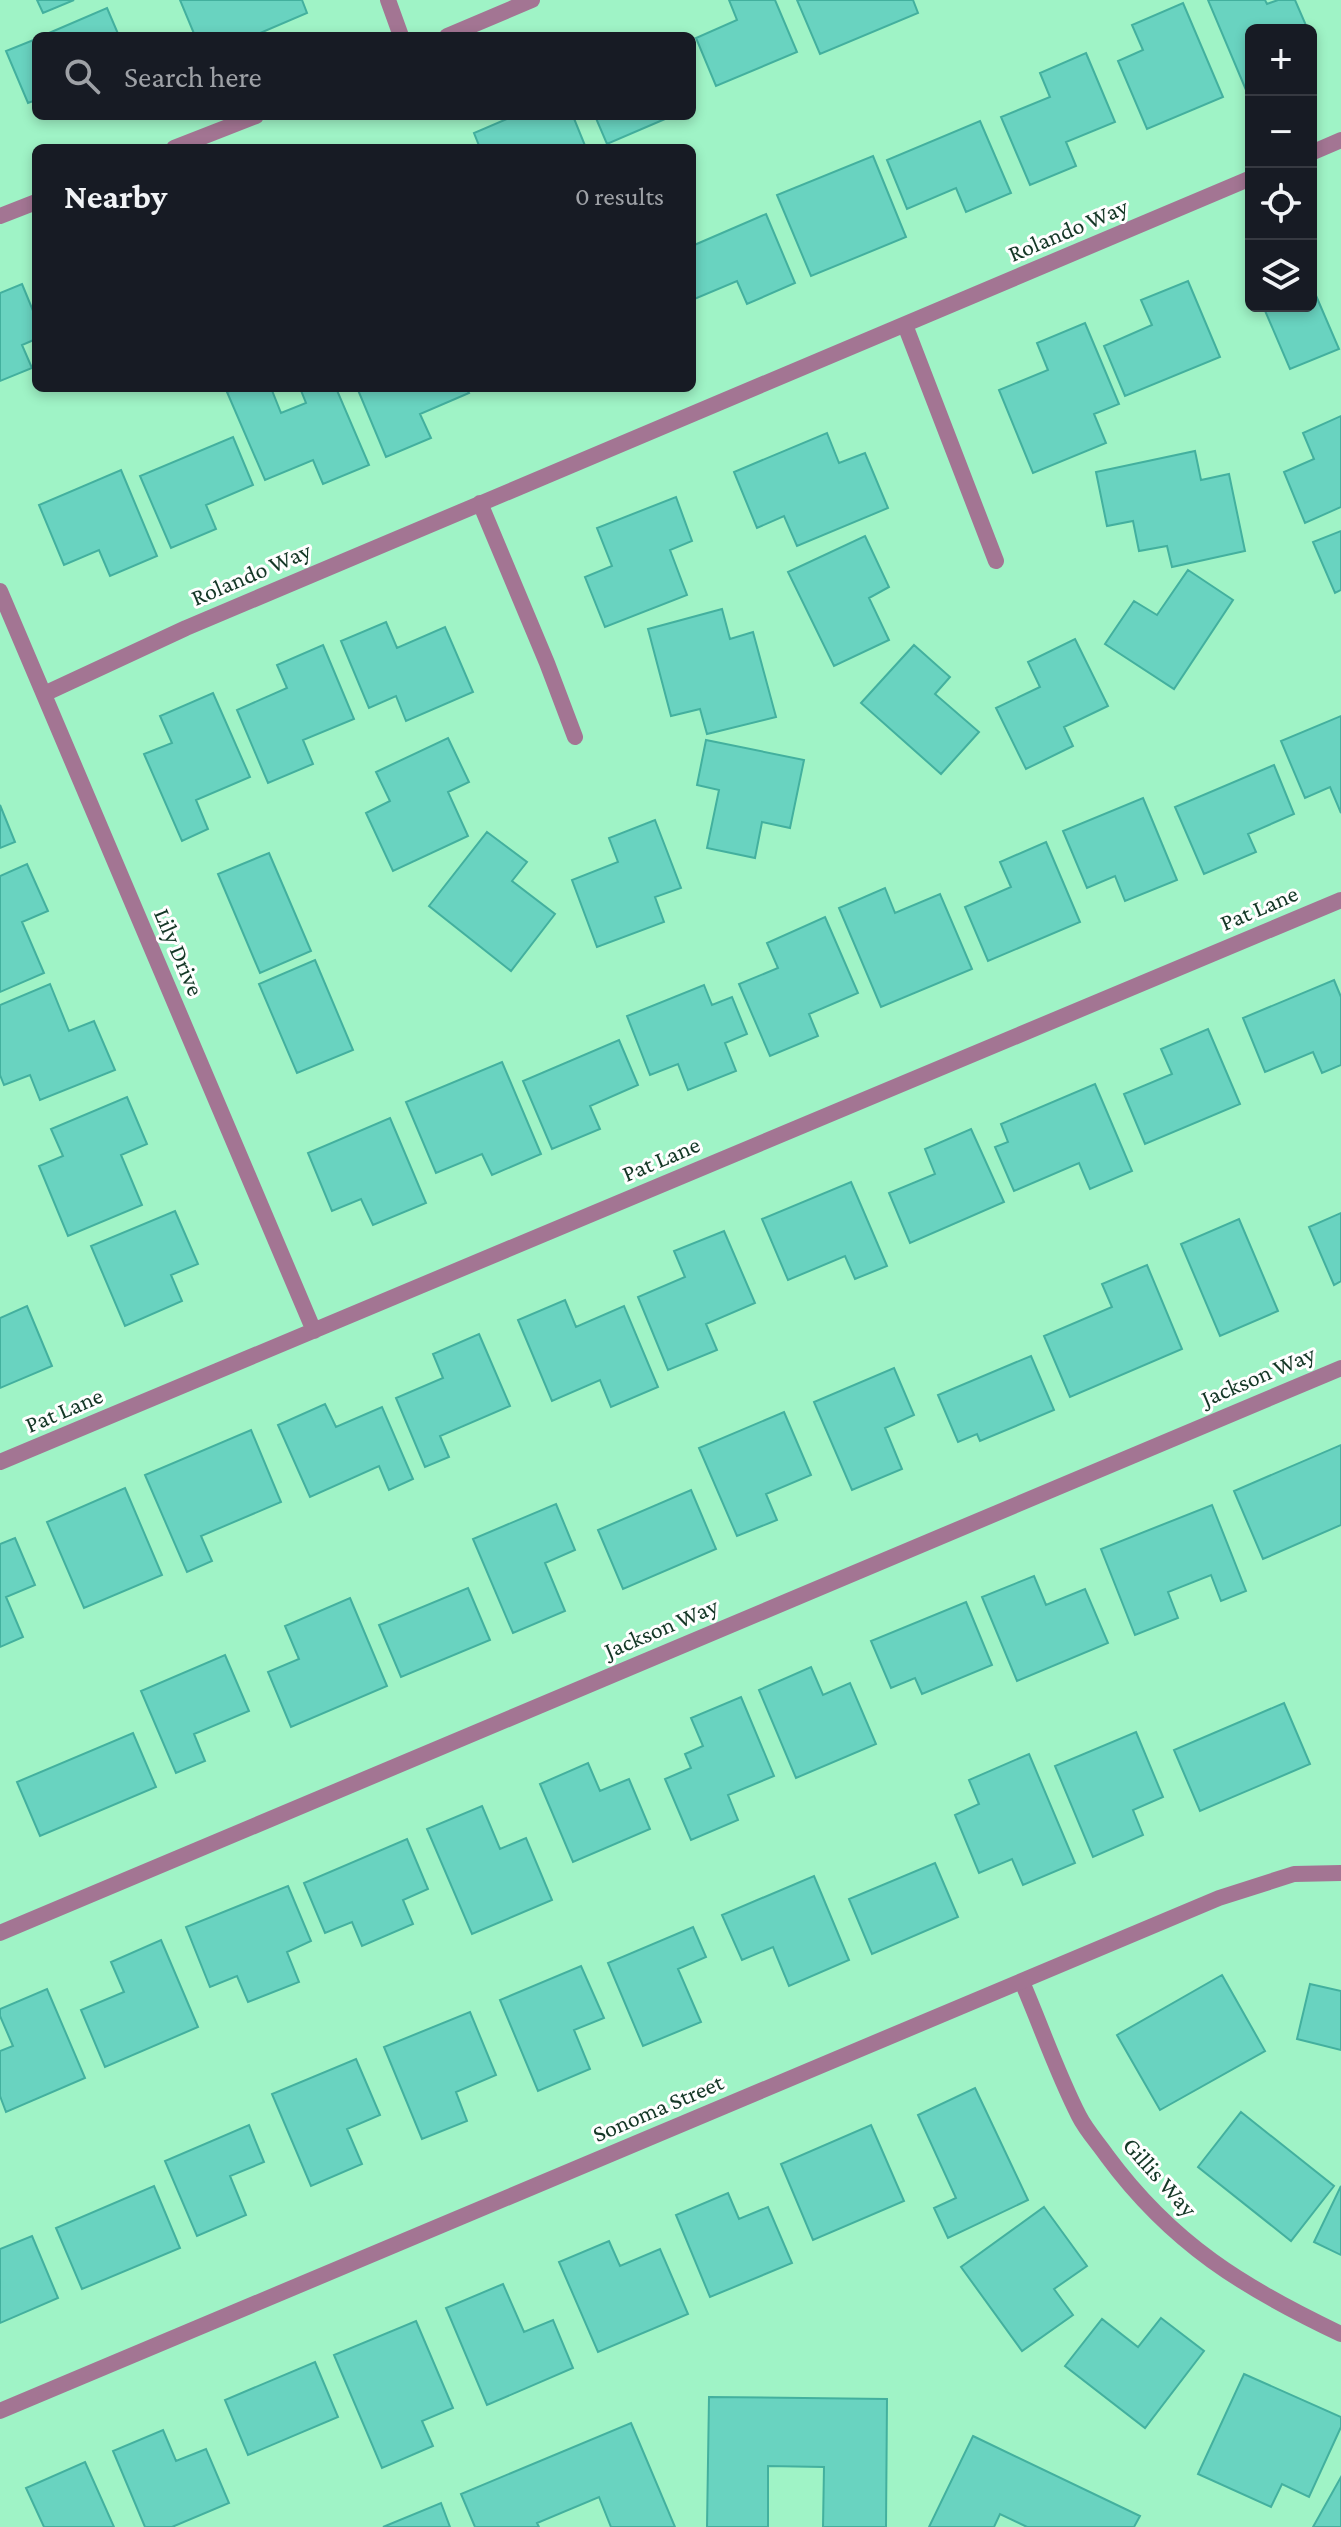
<!DOCTYPE html>
<html lang="en">
<head>
<meta charset="utf-8">
<style>
	:root { --surface:#171b24; --page:#242831; --text:#f1f3f6; --muted:#9ea1a6; --line:#363941 }
	body { margin:0; font-family:"Crimson Pro",serif; background:var(--page); color:var(--text) }
	.controls { position:absolute; right:24px; top:24px; display:grid; overflow:hidden; border-radius:12px; box-shadow:0 4px 12px #0003 }
	.controls button { width:72px; height:72px; display:grid; place-items:center; padding:0; border:0; border-bottom:2px solid var(--line); background:var(--surface); color:var(--text); font:40px sans-serif }
	.list { margin:0; padding:0; list-style:none }
	h2 { display:flex; justify-content:space-between; align-items:center; height:104px; margin:0; padding:0 32px; font-size:34px }
	h2 small { font-size:26px; font-weight:400; color:var(--muted) }
	.icon { flex:none; width:44px; height:44px; fill:none; stroke:currentColor; stroke-width:2; stroke-linecap:round; stroke-linejoin:round }
	.map { position:relative; flex:none; width:1341px; height:2527px; overflow:hidden }
	.search { position:absolute; background:var(--surface); box-shadow:0 4px 12px #0003; left:32px; top:32px; width:664px; height:88px; display:flex; align-items:center; gap:20px; box-sizing:border-box; padding:0 28px; border-radius:12px; color:var(--muted); font-size:30px }
	.panel { position:absolute; background:var(--surface); box-shadow:0 4px 12px #0003; left:32px; top:144px; width:664px; height:248px; border-radius:12px }
	.map>svg:first-child { display:block }
	.building { fill:#69d3c0; stroke:#43b09e; stroke-width:2 }
	.lines { fill:none; stroke-linecap:round; stroke-linejoin:round }
	.minor { stroke:#a37593; stroke-width:16 }
	.tertiary { stroke:#a37593; stroke-width:16 }
	.labels { text-anchor:middle; stroke-width:6; stroke-linejoin:round; paint-order:stroke }
	.street-label { font-size:24px; fill:#143726; stroke:#fefefe }
</style>
</head>
<body>
<div class="map">
<svg width="1341" height="2527" viewBox="0 0 1341 2527">
	<rect width="100%" height="100%" fill="#9ff3c6"/>
	<!-- building -->
	<path class="building" d="M 37,0 L 74,0 L 43,13 Z
		M 180,0 L 302,0 L 307,13 L 253,36 L 195,36 Z
		M 729,0 L 775,0 L 797,52 L 716,86 L 696,38 L 737,20 Z
		M 797,0 L 913,0 L 918,13 L 820,54 Z
		M 1208,0 L 1265,0 L 1267,4 L 1278,0 L 1295,0 L 1308,30 L 1251,30 L 1251,87 L 1246,90 Z
		M 1183,3 L 1223,97 L 1147,129 L 1118,61 L 1143,50 L 1132,25 Z
		M 107,8 L 119,36 L 42,36 Z
		M 36,39 L 36,100 L 28,103 L 6,51 Z
		M 1086,53 L 1115,122 L 1066,142 L 1076,166 L 1030,185 L 1001,117 L 1050,97 L 1040,73 Z
		M 514,116 L 573,116 L 586,148 L 480,148 L 474,133 Z
		M 595,116 L 672,116 L 607,144 Z
		M 980,121 L 1011,193 L 966,212 L 956,188 L 907,209 L 887,160 Z
		M 873,156 L 906,237 L 811,276 L 777,195 Z
		M 766,214 L 795,283 L 747,304 L 737,281 L 692,300 L 692,246 Z
		M 1188,281 L 1220,357 L 1125,396 L 1104,346 L 1152,325 L 1141,300 Z
		M 22,284 L 36,318 L 36,339 L 22,345 L 32,368 L 0,381 L 0,293 Z
		M 1311,284 L 1339,349 L 1290,369 L 1263,306 L 1311,306 Z
		M 1085,323 L 1119,404 L 1094,414 L 1106,443 L 1033,473 L 999,390 L 1048,370 L 1037,343 Z
		M 238,388 L 271,388 L 281,413 L 306,403 L 300,388 L 336,388 L 369,465 L 323,484 L 313,460 L 265,480 L 227,392 Z
		M 363,388 L 466,388 L 469,393 L 420,414 L 431,438 L 386,457 L 358,390 Z
		M 1341,416 L 1341,507 L 1305,523 L 1284,472 L 1314,459 L 1303,433 Z
		M 827,433 L 839,463 L 865,453 L 888,508 L 797,546 L 784,516 L 757,528 L 734,472 Z
		M 233,437 L 253,485 L 206,505 L 216,529 L 171,548 L 140,476 Z
		M 1195,451 L 1201,480 L 1229,474 L 1245,551 L 1172,567 L 1167,546 L 1139,551 L 1133,521 L 1107,526 L 1096,472 Z
		M 121,470 L 157,556 L 110,576 L 99,550 L 64,565 L 39,505 Z
		M 676,497 L 692,541 L 670,550 L 687,595 L 605,627 L 585,577 L 612,566 L 597,528 Z
		M 1341,531 L 1341,590 L 1335,593 L 1313,542 Z
		M 865,536 L 889,587 L 869,598 L 889,640 L 834,666 L 788,572 Z
		M 1188,570 L 1233,600 L 1174,689 L 1105,644 L 1134,601 L 1157,615 Z
		M 722,609 L 730,639 L 753,632 L 776,717 L 707,734 L 700,709 L 671,716 L 648,629 Z
		M 386,622 L 397,648 L 445,627 L 473,692 L 406,721 L 396,696 L 369,708 L 341,641 Z
		M 1075,639 L 1108,706 L 1064,727 L 1073,746 L 1026,769 L 996,708 L 1040,687 L 1028,662 Z
		M 323,645 L 354,719 L 303,740 L 313,764 L 268,783 L 237,710 L 287,688 L 277,665 Z
		M 914,645 L 950,677 L 935,694 L 979,732 L 941,774 L 861,703 Z
		M 213,693 L 250,777 L 196,800 L 208,829 L 182,841 L 144,754 L 172,743 L 160,716 Z
		M 1341,716 L 1341,813 L 1330,787 L 1305,798 L 1281,741 Z
		M 448,738 L 469,782 L 448,792 L 468,836 L 393,871 L 366,813 L 390,801 L 376,772 Z
		M 706,740 L 804,760 L 790,828 L 762,822 L 755,858 L 707,848 L 719,790 L 697,785 Z
		M 1274,765 L 1294,814 L 1248,834 L 1256,852 L 1204,874 L 1175,807 Z
		M 1143,798 L 1177,880 L 1125,901 L 1115,876 L 1087,888 L 1063,831 Z
		M 0,805 L 15,842 L 0,848 Z
		M 655,820 L 681,888 L 655,897 L 664,922 L 597,947 L 572,880 L 618,862 L 609,838 Z
		M 487,832 L 527,862 L 512,881 L 555,914 L 511,971 L 429,906 Z
		M 1046,842 L 1080,922 L 988,961 L 965,907 L 1011,887 L 1000,862 Z
		M 269,853 L 311,951 L 260,973 L 218,874 Z
		M 27,864 L 48,911 L 22,922 L 44,973 L 0,992 L 0,876 Z
		M 885,888 L 895,913 L 940,894 L 972,969 L 881,1007 L 839,908 Z
		M 825,917 L 858,993 L 809,1014 L 818,1036 L 770,1056 L 739,984 L 778,968 L 767,943 Z
		M 315,960 L 353,1050 L 297,1073 L 259,984 Z
		M 1334,980 L 1341,997 L 1341,1065 L 1322,1073 L 1313,1052 L 1265,1072 L 1243,1018 Z
		M 50,984 L 69,1031 L 94,1021 L 115,1070 L 40,1100 L 30,1075 L 4,1085 L 0,1075 L 0,1005 Z
		M 704,985 L 712,1005 L 732,997 L 747,1034 L 725,1043 L 736,1071 L 688,1090 L 678,1064 L 650,1075 L 627,1016 Z
		M 1208,1029 L 1240,1104 L 1145,1144 L 1124,1094 L 1172,1074 L 1161,1049 Z
		M 619,1040 L 638,1085 L 590,1106 L 600,1129 L 552,1149 L 523,1081 Z
		M 502,1062 L 541,1154 L 492,1175 L 482,1154 L 436,1173 L 406,1102 Z
		M 1095,1084 L 1132,1171 L 1090,1189 L 1079,1163 L 1014,1191 L 995,1147 L 1008,1142 L 1001,1124 Z
		M 127,1097 L 147,1144 L 121,1155 L 142,1205 L 68,1236 L 39,1166 L 63,1156 L 51,1129 Z
		M 390,1118 L 426,1203 L 373,1225 L 361,1199 L 332,1211 L 308,1153 Z
		M 971,1129 L 1004,1202 L 910,1243 L 889,1193 L 935,1174 L 925,1149 Z
		M 851,1182 L 887,1266 L 855,1279 L 845,1256 L 788,1280 L 762,1219 Z
		M 175,1211 L 198,1264 L 171,1275 L 182,1301 L 125,1326 L 91,1246 Z
		M 1341,1213 L 1341,1281 L 1334,1285 L 1309,1227 Z
		M 1239,1219 L 1278,1311 L 1220,1336 L 1181,1244 Z
		M 724,1231 L 755,1303 L 706,1324 L 717,1350 L 668,1370 L 638,1297 L 685,1277 L 674,1251 Z
		M 1147,1265 L 1182,1349 L 1070,1397 L 1044,1336 L 1112,1307 L 1102,1284 Z
		M 565,1300 L 576,1327 L 624,1306 L 658,1387 L 611,1407 L 600,1380 L 552,1401 L 518,1320 Z
		M 27,1306 L 52,1366 L 0,1388 L 0,1318 Z
		M 479,1334 L 510,1406 L 440,1436 L 449,1457 L 425,1467 L 396,1398 L 443,1378 L 433,1354 Z
		M 1031,1356 L 1054,1410 L 980,1441 L 977,1434 L 958,1442 L 938,1395 Z
		M 894,1368 L 914,1415 L 885,1428 L 902,1469 L 852,1490 L 814,1402 Z
		M 325,1404 L 336,1427 L 382,1407 L 413,1479 L 389,1490 L 379,1466 L 310,1497 L 278,1425 Z
		M 784,1412 L 811,1475 L 766,1494 L 777,1520 L 737,1536 L 699,1448 Z
		M 251,1430 L 281,1502 L 201,1536 L 212,1561 L 187,1572 L 145,1475 Z
		M 1341,1445 L 1341,1525 L 1263,1559 L 1234,1491 Z
		M 125,1488 L 162,1575 L 84,1608 L 47,1522 Z
		M 691,1490 L 716,1549 L 623,1589 L 598,1530 Z
		M 556,1504 L 575,1550 L 545,1563 L 565,1611 L 513,1633 L 473,1539 Z
		M 1212,1505 L 1246,1591 L 1221,1601 L 1211,1575 L 1168,1592 L 1178,1618 L 1135,1635 L 1101,1549 Z
		M 15,1538 L 35,1585 L 6,1597 L 23,1637 L 0,1647 L 0,1544 Z
		M 1034,1576 L 1046,1605 L 1085,1589 L 1108,1643 L 1017,1681 L 982,1597 Z
		M 468,1588 L 490,1640 L 401,1677 L 379,1625 Z
		M 350,1598 L 387,1686 L 291,1727 L 268,1672 L 299,1659 L 285,1626 Z
		M 966,1602 L 992,1665 L 922,1694 L 915,1678 L 891,1688 L 871,1641 Z
		M 225,1655 L 249,1711 L 194,1734 L 205,1761 L 176,1773 L 141,1691 Z
		M 811,1667 L 823,1695 L 850,1683 L 876,1744 L 796,1778 L 759,1690 Z
		M 741,1697 L 774,1776 L 728,1795 L 738,1820 L 691,1840 L 665,1779 L 691,1768 L 685,1754 L 703,1746 L 691,1718 Z
		M 1284,1703 L 1310,1764 L 1200,1811 L 1174,1750 Z
		M 1136,1732 L 1163,1797 L 1133,1810 L 1143,1835 L 1093,1857 L 1055,1766 Z
		M 133,1733 L 156,1787 L 40,1836 L 17,1782 Z
		M 1029,1754 L 1075,1863 L 1023,1885 L 1012,1859 L 979,1873 L 955,1815 L 979,1804 L 969,1780 Z
		M 588,1763 L 600,1791 L 629,1779 L 650,1829 L 573,1862 L 540,1784 Z
		M 482,1806 L 500,1849 L 526,1838 L 552,1900 L 472,1934 L 427,1829 Z
		M 407,1839 L 428,1889 L 403,1900 L 413,1924 L 362,1946 L 352,1922 L 325,1933 L 304,1883 Z
		M 935,1863 L 958,1917 L 872,1954 L 849,1899 Z
		M 814,1876 L 849,1960 L 789,1986 L 773,1947 L 742,1960 L 722,1915 Z
		M 288,1886 L 311,1941 L 287,1952 L 299,1982 L 248,2002 L 237,1976 L 210,1987 L 186,1927 Z
		M 693,1927 L 706,1957 L 678,1969 L 701,2022 L 643,2046 L 608,1963 Z
		M 161,1940 L 198,2027 L 105,2067 L 81,2010 L 124,1992 L 111,1962 Z
		M 581,1966 L 604,2018 L 574,2030 L 590,2069 L 538,2091 L 500,2000 Z
		M 1222,1975 L 1265,2051 L 1160,2110 L 1117,2035 Z
		M 1310,1984 L 1341,1991 L 1341,2050 L 1297,2039 Z
		M 47,1989 L 85,2078 L 6,2112 L 0,2096 L 0,2051 L 13,2046 L 0,2016 L 0,2009 Z
		M 470,2012 L 496,2075 L 456,2092 L 467,2121 L 422,2139 L 384,2047 Z
		M 356,2059 L 380,2115 L 347,2129 L 362,2164 L 311,2186 L 272,2094 Z
		M 975,2088 L 1028,2200 L 948,2238 L 934,2208 L 956,2198 L 918,2115 Z
		M 1241,2112 L 1334,2186 L 1291,2241 L 1198,2167 Z
		M 249,2125 L 264,2162 L 230,2176 L 246,2215 L 197,2236 L 165,2161 Z
		M 871,2125 L 904,2201 L 813,2240 L 781,2164 Z
		M 154,2186 L 180,2248 L 82,2289 L 56,2228 Z
		M 1341,2186 L 1341,2255 L 1314,2242 Z
		M 728,2193 L 739,2219 L 768,2207 L 792,2263 L 710,2297 L 676,2215 Z
		M 1044,2207 L 1087,2266 L 1054,2289 L 1073,2315 L 1022,2351 L 961,2267 Z
		M 32,2236 L 58,2298 L 0,2323 L 0,2249 Z
		M 609,2241 L 620,2266 L 660,2249 L 688,2314 L 598,2352 L 559,2262 Z
		M 503,2284 L 524,2332 L 553,2320 L 573,2368 L 487,2405 L 446,2308 Z
		M 1161,2318 L 1204,2351 L 1145,2428 L 1065,2366 L 1102,2319 L 1138,2347 Z
		M 416,2321 L 453,2408 L 422,2421 L 433,2446 L 382,2468 L 334,2355 Z
		M 315,2362 L 338,2417 L 248,2455 L 225,2400 Z
		M 1244,2374 L 1341,2417 L 1341,2427 L 1309,2497 L 1282,2484 L 1271,2507 L 1198,2474 Z
		M 709,2397 L 887,2399 L 886,2527 L 823,2527 L 824,2467 L 768,2466 L 768,2527 L 707,2527 Z
		M 631,2423 L 675,2527 L 611,2527 L 599,2497 L 537,2523 L 539,2527 L 475,2527 L 461,2494 Z
		M 163,2430 L 176,2461 L 206,2449 L 229,2503 L 172,2527 L 145,2527 L 113,2451 Z
		M 973,2436 L 1140,2516 L 1134,2527 L 1027,2527 L 1000,2514 L 994,2527 L 929,2527 Z
		M 85,2462 L 114,2527 L 44,2527 L 26,2488 Z
		M 1341,2477 L 1341,2527 L 1313,2527 Z
		M 441,2503 L 450,2527 L 383,2527 Z"/>
	<g class="lines">
		<!-- minor -->
		<path class="minor" d="M 388,0 L 401,36
			M 447,36 L 532,0
			M 174,148 L 256,116
			M 1311,153 L 1341,140
			M 0,216 L 36,202
			M 905,325 L 996,561
			M 480,503 L 547,663 L 575,737
			M 0,591 L 314,1331
			M 44,694 L 186,628 L 1251,178
			M 0,1462 L 1341,900
			M 0,1933 L 1341,1368
			M 1022,1982 C 1041,2026 1057,2073 1079,2116 C 1086,2130 1098,2143 1107,2156 C 1172,2244 1244,2288 1341,2334"/>
		<!-- tertiary -->
		<path class="tertiary" d="M 0,2411 L 1219,1898 L 1294,1874 L 1341,1873"/>
	</g>
	<g class="labels">
		<!-- street labels -->
		<g class="street-label">
			<text transform="translate(1068 230) rotate(-23)" y="8">Rolando Way</text>
			<text transform="translate(251 574) rotate(-23)" y="8">Rolando Way</text>
			<text transform="translate(1259 908) rotate(-23)" y="8">Pat Lane</text>
			<text transform="translate(179 952) rotate(67)" y="8">Lily Drive</text>
			<text transform="translate(661 1159) rotate(-23)" y="8">Pat Lane</text>
			<text transform="translate(1258 1376) rotate(-23)" y="8">Jackson Way</text>
			<text transform="translate(64 1410) rotate(-23)" y="8">Pat Lane</text>
			<text transform="translate(661 1628) rotate(-23)" y="8">Jackson Way</text>
			<text transform="translate(658 2108) rotate(-23)" y="8">Sonoma Street</text>
			<text transform="translate(1160 2177) rotate(48)" y="8">Gillis Way</text>
		</g>
	</g>
</svg>
<div class="controls">
<button>+</button>
<button>−</button>
<button><svg class="icon" aria-label="locate" viewBox="0 0 24 24"><circle cx="12" cy="12" r="6"/><path d="M12 2v4M12 18v4M2 12h4M18 12h4"/></svg></button>
<button><svg class="icon" aria-label="layers" viewBox="0 0 24 24"><path d="M12 4l9 5-9 5-9-5zM3 14l9 5 9-5"/></svg></button>
</div>
<div class="search"><svg class="icon" aria-label="search" viewBox="0 0 24 24"><circle cx="10" cy="10" r="6"/><path d="M15 15l6 6"/></svg>Search here</div>
<section class="panel">
<h2>Nearby<small>0 results</small></h2>
<ul class="list">
</ul>
</section>
</div>
</body>
</html>
